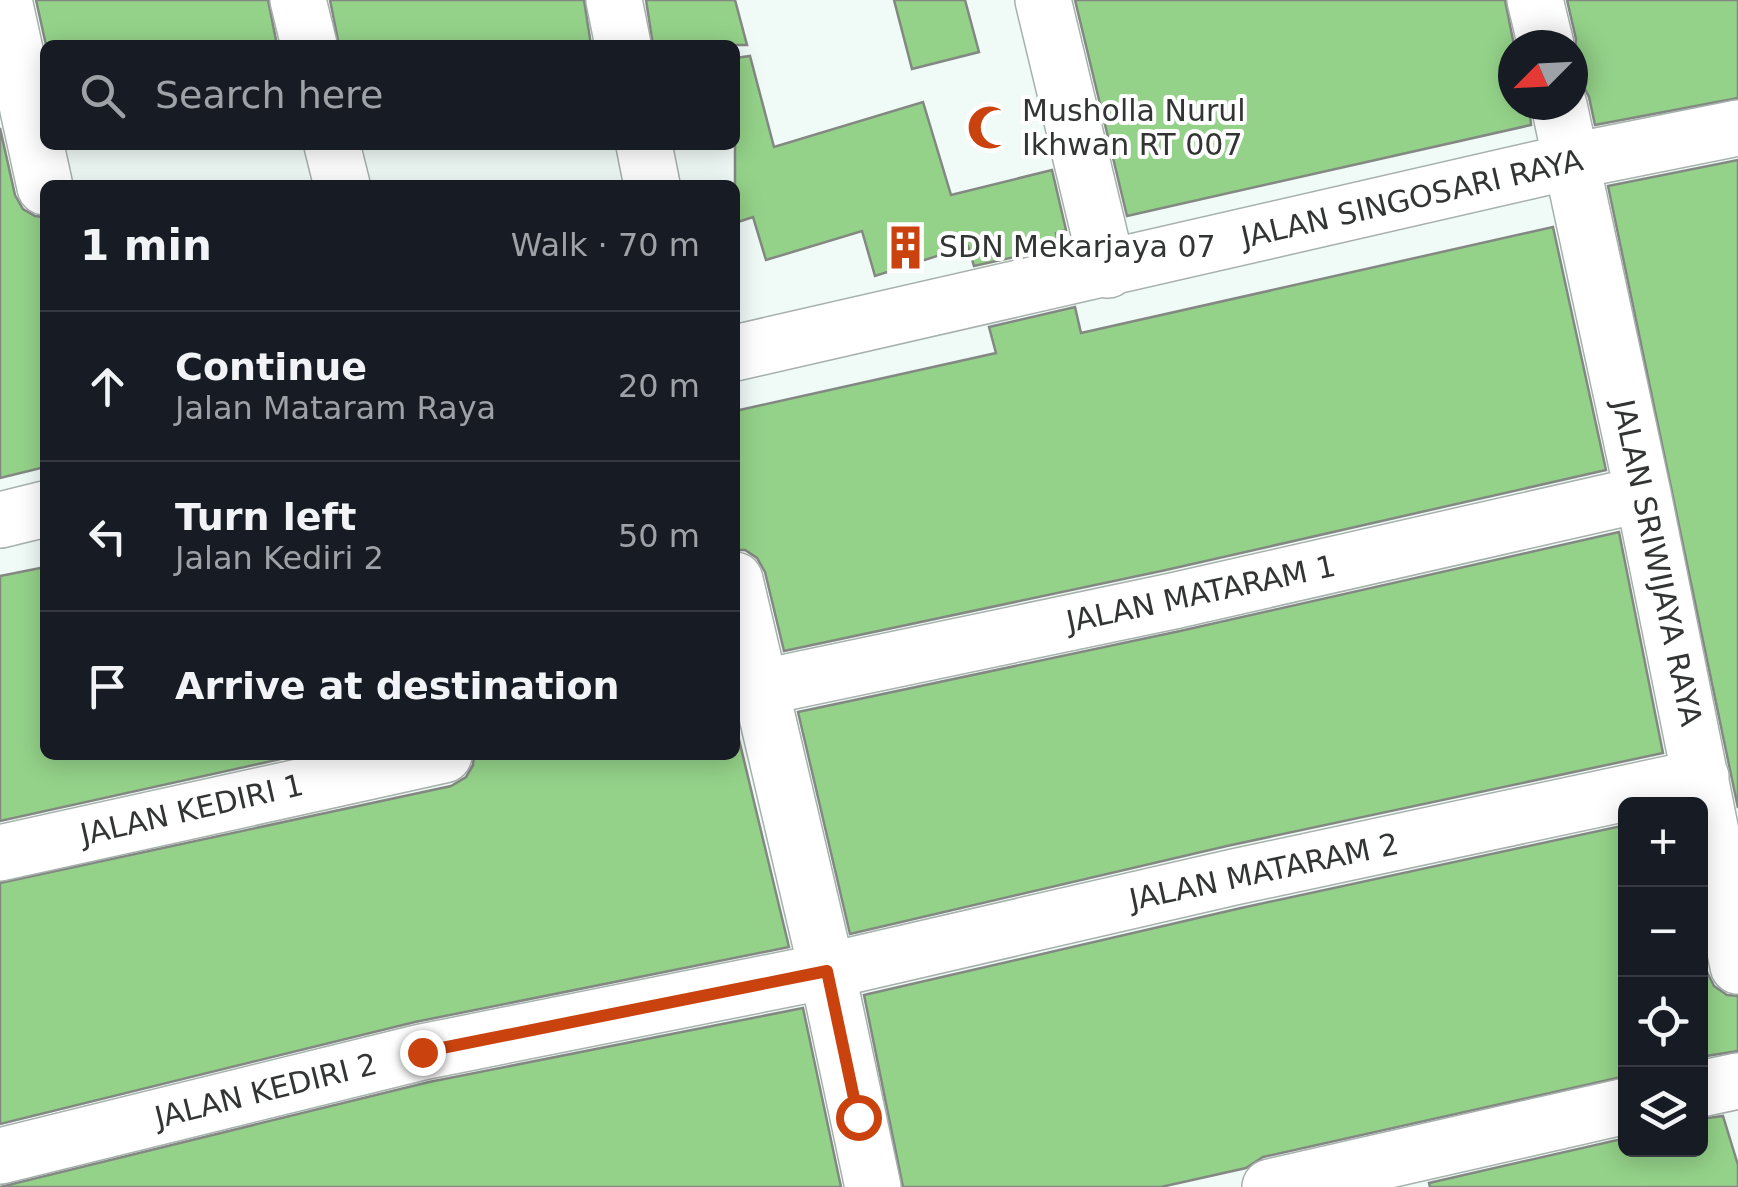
<!DOCTYPE html>
<html lang="en">
<head>
<meta charset="utf-8">
<style>
	:root { --surface:#171b24; --page:#20242c; --text:#f1f3f6; --muted:#9ea1a6; --line:#363941 }
	body { margin:0; font-family:"DejaVu Sans",sans-serif; background:var(--page); color:var(--text) }
	.controls { position:absolute; right:30px; bottom:30px; display:grid; overflow:hidden; border-radius:15px; box-shadow:0 5px 25px #0003 }
	.controls button { width:90px; height:90px; display:grid; place-items:center; padding:0; border:0; border-bottom:2px solid var(--line); background:var(--surface); color:var(--text); font:50px sans-serif }
	.compass { position:absolute; left:1498px; top:30px; width:90px; height:90px; border-radius:50%; background:var(--surface); box-shadow:0 5px 25px #0003; rotate:246deg }
	.stop { position:absolute; width:30px; height:30px; margin:-22px; border:8px solid #ca430e; border-radius:50%; background:#fff }
	.stop.end { background:#ca430e; border-color:#fff; box-shadow:0 2px 10px #0008 }
	.list { margin:0; padding:0; list-style:none }
	h2 { display:flex; justify-content:space-between; align-items:center; height:130px; margin:0; padding:0 40px; font-size:42px }
	h2 small { font-size:32px; font-weight:400; color:var(--muted) }
	.list li { display:grid; grid-template-columns:65px 1fr auto; gap:30px; align-items:center; box-sizing:border-box; height:150px; padding:0 40px; border-top:2px solid var(--line) }
	.list b { display:block; font-size:38px; white-space:nowrap }
	.list p { margin:0; font-size:32px; white-space:nowrap; color:var(--muted) }
	.list em { font-size:32px; font-style:normal; color:var(--muted) }
	.icon { flex:none; width:55px; height:55px; fill:none; stroke:currentColor; stroke-width:2; stroke-linecap:round; stroke-linejoin:round }
	.map { position:relative; flex:none; width:1738px; height:1187px; overflow:hidden }
	.search { position:absolute; background:var(--surface); box-shadow:0 5px 25px #0003; left:40px; top:40px; width:700px; height:110px; display:flex; align-items:center; gap:25px; box-sizing:border-box; padding:0 35px; border-radius:15px; color:var(--muted); font-size:38px }
	.panel { position:absolute; background:var(--surface); box-shadow:0 5px 25px #0003; left:40px; top:180px; width:700px; height:580px; border-radius:15px }
	.map>svg:first-child { display:block }
	.building { fill:#94d289; stroke:#838982; stroke-width:2.5 }
	.lines { fill:none; stroke-linecap:round; stroke-linejoin:round }
	.minor-casing { stroke:#a7b0ac; stroke-width:58 }
	.minor { stroke:#fff; stroke-width:55 }
	.route { stroke:#ca430e; stroke-width:12 }
	.labels { text-anchor:middle; stroke-width:8; stroke-linejoin:round; paint-order:stroke }
	.poi-label { font-size:30px; fill:#323534; stroke:#fff; text-anchor:start }
	.street-label { font-size:30px; fill:#323534; stroke:#fff }
</style>
</head>
<body>
<div class="map">
<svg width="1738" height="1187" viewBox="0 0 1738 1187">
	<rect width="100%" height="100%" fill="#f0faf6"/>
	<!-- building -->
	<path class="building" d="M 36,0 L 268,0 L 277,45 L 46,45 Z
		M 330,0 L 584,0 L 591,45 L 339,45 Z
		M 646,0 L 735,0 L 747,45 L 653,45 Z
		M 894,0 L 965,0 L 979,52 L 912,69 Z
		M 1075,0 L 1505,0 L 1514,45 L 1513,105 L 1529,105 L 1531,125 L 1127,216 Z
		M 1567,0 L 1738,0 L 1738,98 L 1595,125 L 1589,97 L 1583,85 L 1573,78 L 1576,39 Z
		M 750,56 L 774,147 L 923,102 L 951,195 L 1052,170 L 1066,230 L 1056,233 L 1059,247 L 974,266 L 968,246 L 875,276 L 862,231 L 766,260 L 753,217 L 735,223 L 735,58 Z
		M 0,128 L 15,195 L 23,209 L 35,216 L 45,217 L 45,467 L 0,478 Z
		M 1738,160 L 1738,808 L 1608,186 Z
		M 1553,227 L 1606,470 L 1166,570 L 784,651 L 765,572 L 757,558 L 745,550 L 735,550 L 735,411 L 996,353 L 989,327 L 1075,307 L 1081,333 Z
		M 1619,532 L 1663,753 L 1227,846 L 850,934 L 798,712 L 1180,631 Z
		M 45,567 L 45,755 L 299,755 L 0,821 L 0,576 Z
		M 735,723 L 789,947 L 415,1022 L 0,1124 L 0,883 L 451,786 L 466,777 L 473,765 L 474,755 L 735,755 Z
		M 1626,825 L 1626,1076 L 1263,1157 L 1246,1168 L 1161,1187 L 903,1187 L 864,995 L 1241,908 Z
		M 1700,938 L 1707,972 L 1714,986 L 1727,995 L 1738,996 L 1738,1051 L 1700,1057 Z
		M 803,1008 L 841,1187 L 0,1187 L 429,1082 Z
		M 1723,1116 L 1738,1165 L 1738,1187 L 1430,1187 L 1429,1183 L 1626,1138 L 1626,1150 L 1700,1150 L 1700,1119 Z"/>
	<g class="lines">
		<defs>
			<path id="minor" d="M 4,0 L 45,187
				M 298,0 L 309,45
				M 614,0 L 623,45
				M 1043,0 L 1108,270
				M 1535,0 L 1546,45
				M 1559,105 L 1643,494 L 1738,966
				M 332,145 L 342,185
				M 644,145 L 652,185
				M 735,353 L 1573,161 L 1738,128
				M 0,520 L 45,509
				M 735,580 L 827,971 L 873,1187
				M 735,693 L 1173,601 L 1643,494
				M 0,853 L 444,755
				M 1700,1089 L 1738,1081
				M 0,1156 L 422,1052 L 827,971 L 1234,877 L 1701,777
				M 1270,1187 L 1626,1106"/>
		</defs>
		<!-- minor casing -->
		<use href="#minor" class="minor-casing"/>
		<!-- minor -->
		<use href="#minor" class="minor"/>
	</g>
	<g class="lines">
		<!-- route -->
		<path class="route" d="M 422,1052 L 827,971 L 858,1117"/>
	</g>
	<!-- icons -->
	<defs>
		<symbol id="mosque-bare" viewBox="-9 -9 18 18"><path d="M3.5-4.9A6 6 0 1 0 3.5 4.9A5 5 0 1 1 3.5-4.9Z" fill="#ca430e" stroke="#fff" stroke-width="2.5" paint-order="stroke"/></symbol>
		<symbol id="building-bare" viewBox="-9 -9 18 18"><path d="M-4-6H4V6H1V3H-1V6H-4ZM-2.5-4.3h1.7v1.8h-1.7ZM.8-4.3h1.7v1.8H.8ZM-2.5-1h1.7V.8h-1.7ZM.8-1h1.7V.8H.8Z" fill="#ca430e" stroke="#fff" stroke-width="2.5" paint-order="stroke"/></symbol>
	</defs>
	<g fill-rule="evenodd">
		<use href="#mosque-bare" x="958" y="96" width="63" height="63"/>
		<use href="#building-bare" x="874" y="216" width="63" height="63"/>
	</g>
	<g class="labels">
		<!-- poi labels -->
		<g class="poi-label">
			<text x="1022" y="121">Musholla Nurul<tspan x="1022" dy="34">Ikhwan RT 007</tspan></text>
			<text x="939" y="257">SDN Mekarjaya 07</text>
		</g>
		<!-- street labels -->
		<g class="street-label">
			<text transform="translate(1412 199) rotate(-13)" y="10">JALAN SINGOSARI RAYA</text>
			<text transform="translate(1657 563) rotate(78)" y="10">JALAN SRIWIJAYA RAYA</text>
			<text transform="translate(1201 594) rotate(-12)" y="10">JALAN MATARAM 1</text>
			<text transform="translate(192 810) rotate(-13)" y="10">JALAN KEDIRI 1</text>
			<text transform="translate(1264 872) rotate(-12)" y="10">JALAN MATARAM 2</text>
			<text transform="translate(266 1091) rotate(-14)" y="10">JALAN KEDIRI 2</text>
		</g>
	</g>
</svg>
<div class="controls">
<button>+</button>
<button>−</button>
<button><svg class="icon" aria-label="locate" viewBox="0 0 24 24"><circle cx="12" cy="12" r="6"/><path d="M12 2v4M12 18v4M2 12h4M18 12h4"/></svg></button>
<button><svg class="icon" aria-label="layers" viewBox="0 0 24 24"><path d="M12 4l9 5-9 5-9-5zM3 14l9 5 9-5"/></svg></button>
</div>
<svg class="compass" viewBox="-18 -18 36 36"><path d="M0-13l5 13h-10z" fill="#e53935"/><path d="M0 13l5-13h-10z" fill="#9ea1a6"/></svg>
<div class="stop" style="left:858px;top:1117px"></div>
<div class="stop end" style="left:422px;top:1052px"></div>
<div class="search"><svg class="icon" aria-label="search" viewBox="0 0 24 24"><circle cx="10" cy="10" r="6"/><path d="M15 15l6 6"/></svg>Search here</div>
<section class="panel">
<h2>1 min<small>Walk · 70 m</small></h2>
<ul class="list">
<li><svg class="icon" aria-label="ahead" viewBox="0 0 24 24"><path d="M12 20V5M6 11l6-6 6 6"/></svg><div><b>Continue</b><p>Jalan Mataram Raya</p></div><em>20 m</em></li>
<li><svg class="icon" aria-label="left" viewBox="0 0 24 24"><path d="M17 20v-9H6M10 6l-5 5 5 5"/></svg><div><b>Turn left</b><p>Jalan Kediri 2</p></div><em>50 m</em></li>
<li><svg class="icon" aria-label="arrive" viewBox="0 0 24 24"><path d="M6 21V4h12l-3 4 3 4H6"/></svg><div><b>Arrive at destination</b></div></li>
</ul>
</section>
</div>
</body>
</html>
